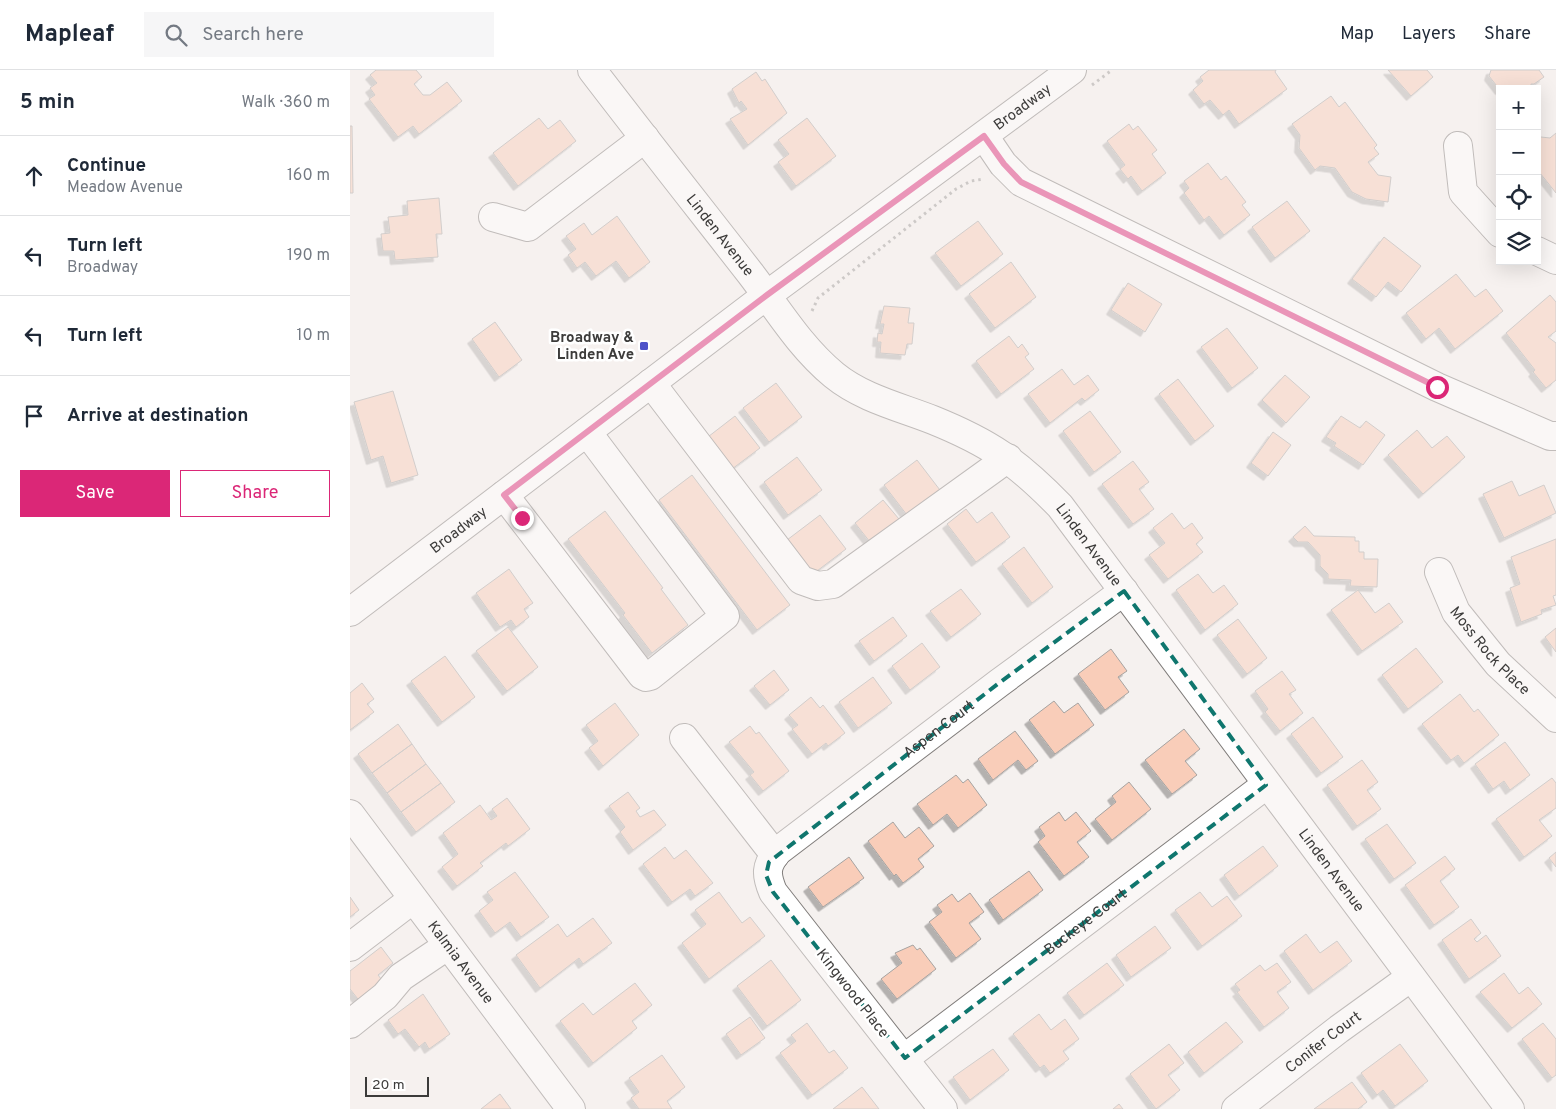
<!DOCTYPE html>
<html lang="en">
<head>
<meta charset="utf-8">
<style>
	:root { --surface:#fff; --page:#f6f6f7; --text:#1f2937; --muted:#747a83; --line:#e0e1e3; --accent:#db2777 }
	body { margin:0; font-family:Overpass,sans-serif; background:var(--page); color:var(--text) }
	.controls { position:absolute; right:15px; top:15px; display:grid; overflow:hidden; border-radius:0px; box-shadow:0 5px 20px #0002 }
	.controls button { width:45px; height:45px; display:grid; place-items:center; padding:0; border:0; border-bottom:1px solid var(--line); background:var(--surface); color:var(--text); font:25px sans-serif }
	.scale { position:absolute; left:15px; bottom:12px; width:64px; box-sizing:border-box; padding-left:5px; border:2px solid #3c3b3a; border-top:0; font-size:14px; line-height:18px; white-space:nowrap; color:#3c3b3a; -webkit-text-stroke:4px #fff; paint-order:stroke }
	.stop { position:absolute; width:15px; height:15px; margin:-11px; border:4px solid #db2777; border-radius:50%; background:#fff }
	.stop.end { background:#db2777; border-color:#fff; box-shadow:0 1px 5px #0008 }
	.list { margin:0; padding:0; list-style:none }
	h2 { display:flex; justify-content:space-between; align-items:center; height:65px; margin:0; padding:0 20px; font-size:21px }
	h2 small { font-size:16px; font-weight:400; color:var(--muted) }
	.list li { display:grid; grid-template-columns:32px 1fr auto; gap:15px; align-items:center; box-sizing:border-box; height:80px; padding:0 20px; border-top:1px solid var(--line) }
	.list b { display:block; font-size:19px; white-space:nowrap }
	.list p { margin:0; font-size:16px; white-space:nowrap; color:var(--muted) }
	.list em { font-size:16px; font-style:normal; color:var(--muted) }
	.actions { display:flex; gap:10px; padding:15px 20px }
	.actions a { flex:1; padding:11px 0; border:1px solid var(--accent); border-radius:0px; text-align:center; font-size:18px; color:var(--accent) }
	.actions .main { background:var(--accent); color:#fff }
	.icon { flex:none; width:28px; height:28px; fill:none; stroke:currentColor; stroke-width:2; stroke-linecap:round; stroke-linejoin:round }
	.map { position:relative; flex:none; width:1206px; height:1039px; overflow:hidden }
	header { display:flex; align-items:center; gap:30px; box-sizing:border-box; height:70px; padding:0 25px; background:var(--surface); border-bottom:1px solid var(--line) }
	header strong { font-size:24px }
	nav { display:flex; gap:28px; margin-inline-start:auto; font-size:18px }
	.search { width:350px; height:45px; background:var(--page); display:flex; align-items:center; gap:12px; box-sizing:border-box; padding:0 18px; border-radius:0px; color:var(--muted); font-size:19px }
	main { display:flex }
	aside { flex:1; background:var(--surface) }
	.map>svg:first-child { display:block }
	.building { fill:#f9cdb9; stroke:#a6a3a1; filter:url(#shadow) }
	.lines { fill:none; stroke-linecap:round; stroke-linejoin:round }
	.minor-casing { stroke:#807d7b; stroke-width:30 }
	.major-casing { stroke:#807d7b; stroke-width:30 }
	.path { stroke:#9c9a98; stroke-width:3; stroke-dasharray:2.5 4; stroke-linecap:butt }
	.minor { stroke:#fff; stroke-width:28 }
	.major { stroke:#fff; stroke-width:28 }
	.route { stroke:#db2777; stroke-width:6 }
	.marked { fill:none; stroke:#0f766e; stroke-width:4; stroke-dasharray:10 6; stroke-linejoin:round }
	.poi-dot { fill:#4e53c9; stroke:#fff; stroke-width:2 }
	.labels { text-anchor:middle; stroke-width:5; stroke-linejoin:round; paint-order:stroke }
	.street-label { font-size:15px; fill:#3c3b3a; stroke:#fff }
	.poi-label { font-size:15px; font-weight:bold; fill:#3c3b3a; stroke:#fff; text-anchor:end }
</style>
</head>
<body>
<header>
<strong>Mapleaf</strong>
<div class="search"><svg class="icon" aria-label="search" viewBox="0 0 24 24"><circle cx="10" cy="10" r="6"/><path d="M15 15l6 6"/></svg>Search here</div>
<nav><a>Map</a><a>Layers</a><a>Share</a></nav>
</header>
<main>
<aside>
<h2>5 min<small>Walk · 360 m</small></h2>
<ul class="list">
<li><svg class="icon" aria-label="ahead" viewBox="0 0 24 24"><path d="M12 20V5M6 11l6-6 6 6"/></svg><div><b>Continue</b><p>Meadow Avenue</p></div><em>160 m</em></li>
<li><svg class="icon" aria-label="left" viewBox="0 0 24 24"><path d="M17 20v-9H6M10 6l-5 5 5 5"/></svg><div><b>Turn left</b><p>Broadway</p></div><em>190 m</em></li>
<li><svg class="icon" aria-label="left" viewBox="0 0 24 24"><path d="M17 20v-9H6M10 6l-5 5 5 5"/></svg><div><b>Turn left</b></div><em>10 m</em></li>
<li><svg class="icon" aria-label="arrive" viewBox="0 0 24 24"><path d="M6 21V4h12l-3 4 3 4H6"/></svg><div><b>Arrive at destination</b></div></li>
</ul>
<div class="actions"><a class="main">Save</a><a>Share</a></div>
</aside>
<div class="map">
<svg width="1206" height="1039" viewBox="0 0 1206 1039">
	<defs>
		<filter id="shadow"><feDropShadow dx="-4.5" dy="4.5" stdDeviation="0" flood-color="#0004"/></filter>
	</defs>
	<rect width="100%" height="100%" fill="#f5f1ef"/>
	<!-- building -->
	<path class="building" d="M 26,0 L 66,0 L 72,7 L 64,14 L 73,25 L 80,25 L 97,12 L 112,31 L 69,64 L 63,56 L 48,67 L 19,29 L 25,25 L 20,18 L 27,13 L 20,5 Z
		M 859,0 L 926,0 L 925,2 L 937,19 L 889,54 L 879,40 L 873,45 L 860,30 L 854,34 L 843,20 L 853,11 L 850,7 Z
		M 1038,0 L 1077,0 L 1083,7 L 1061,26 Z
		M 1141,0 L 1189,0 L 1194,7 L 1184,14 L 1181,14 L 1181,19 L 1150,20 L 1139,6 Z
		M 406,2 L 412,11 L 415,9 L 437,43 L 398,75 L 380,49 L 397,39 L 391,31 L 389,33 L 382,19 Z
		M 981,26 L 989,37 L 995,32 L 1027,75 L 1024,78 L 1029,84 L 1018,92 L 1028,105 L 1041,107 L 1038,132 L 1016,129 L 1002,122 L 985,98 L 970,96 L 965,100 L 949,78 L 950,65 L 942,54 Z
		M 189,48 L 198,59 L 210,50 L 226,71 L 168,116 L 143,83 Z
		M 457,48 L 486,86 L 446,116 L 428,92 L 439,84 L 428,70 Z
		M 779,54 L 783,60 L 788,56 L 807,80 L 802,84 L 816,103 L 792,121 L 781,106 L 778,109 L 770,99 L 775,95 L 757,71 Z
		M 0,56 L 2,56 L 3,123 L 0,123 Z
		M 1206,63 L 1206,123 L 1190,103 L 1187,102 L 1187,70 L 1191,67 L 1200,68 Z
		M 858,93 L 871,110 L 876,106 L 896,132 L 892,135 L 900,145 L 874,165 L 859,146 L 854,150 L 834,123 L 839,118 L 834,111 Z
		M 89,128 L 92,164 L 86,164 L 88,187 L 45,190 L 44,181 L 33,181 L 31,164 L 40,163 L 38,147 L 58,145 L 57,131 Z
		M 937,131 L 960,161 L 925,188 L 902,157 Z
		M 267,146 L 300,192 L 279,208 L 266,191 L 246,206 L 235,192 L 227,198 L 218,185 L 226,179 L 216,166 L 234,153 L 242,165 Z
		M 628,151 L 653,184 L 611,216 L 585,183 Z
		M 1034,167 L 1071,196 L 1051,222 L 1038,212 L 1026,227 L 1002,209 Z
		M 661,192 L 686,227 L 645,258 L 619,224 Z
		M 1106,204 L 1125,227 L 1136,219 L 1153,241 L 1105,279 L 1089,258 L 1076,269 L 1056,243 Z
		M 778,213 L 812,234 L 795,262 L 761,240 Z
		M 1200,225 L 1206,232 L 1206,261 L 1198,267 L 1206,273 L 1206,310 L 1196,318 L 1183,302 L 1185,300 L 1156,263 Z
		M 534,236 L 560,238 L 558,253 L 564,253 L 562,274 L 557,274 L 555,285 L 530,283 L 531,272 L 527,272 L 528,263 L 532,264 L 534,254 L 530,254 Z
		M 145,252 L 172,290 L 149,307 L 122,269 Z
		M 877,258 L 908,298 L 882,318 L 851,277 Z
		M 659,266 L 668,278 L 672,274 L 679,284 L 675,287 L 684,299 L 651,324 L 626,291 Z
		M 712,299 L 724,315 L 738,305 L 749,320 L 735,331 L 732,328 L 700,353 L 678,324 Z
		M 935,305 L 960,327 L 936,353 L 912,330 Z
		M 828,309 L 864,356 L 845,371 L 809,324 Z
		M 426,313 L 452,347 L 419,372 L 393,338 Z
		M 43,321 L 68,405 L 41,413 L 33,386 L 21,390 L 4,332 Z
		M 740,341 L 771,382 L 744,402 L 713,361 Z
		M 385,346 L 410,378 L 378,402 L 354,370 Z
		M 991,346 L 1010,358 L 1016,351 L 1035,365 L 1013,395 L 984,376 L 986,373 L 976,367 Z
		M 1067,360 L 1082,378 L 1097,366 L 1115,387 L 1073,424 L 1038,385 Z
		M 923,362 L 941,375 L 918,406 L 901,393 Z
		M 447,387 L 472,420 L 438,445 L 414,412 Z
		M 567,390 L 593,424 L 560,449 L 534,415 Z
		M 783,391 L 799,412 L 789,419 L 804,439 L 783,454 L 752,414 Z
		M 342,405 L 440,535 L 407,560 L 309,430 Z
		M 1162,411 L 1169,426 L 1194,415 L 1206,443 L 1154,468 L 1133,424 Z
		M 533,430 L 549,449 L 520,472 L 505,453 Z
		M 616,439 L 627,453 L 642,442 L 660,467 L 626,492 L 597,454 Z
		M 255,441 L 313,518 L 311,519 L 338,555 L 302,583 L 273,545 L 275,543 L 218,469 Z
		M 822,443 L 834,459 L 842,453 L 853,468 L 846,474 L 853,482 L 818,509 L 799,485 L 815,473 L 803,458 Z
		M 470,445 L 496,479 L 463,504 L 437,470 Z
		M 955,456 L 964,466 L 1005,467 L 1005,471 L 1009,471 L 1009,482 L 1014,482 L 1014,489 L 1028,489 L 1027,517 L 1000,516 L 1001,510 L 978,509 L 978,504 L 970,496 L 970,485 L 958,472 L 948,472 L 943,467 Z
		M 1206,469 L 1206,525 L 1203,526 L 1206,535 L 1191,540 L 1192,544 L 1171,552 L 1160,518 L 1170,514 L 1161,487 Z
		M 674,477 L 703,517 L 682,533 L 652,494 Z
		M 159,499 L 183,533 L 174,539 L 179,547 L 166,557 L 161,550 L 150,557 L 126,523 Z
		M 848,504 L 863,523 L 874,515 L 888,534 L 855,560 L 826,520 Z
		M 611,519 L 631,544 L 601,567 L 580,541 Z
		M 1008,520 L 1025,543 L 1039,533 L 1053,552 L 1012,581 L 981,540 Z
		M 543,547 L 557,566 L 524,591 L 509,571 Z
		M 888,549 L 917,588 L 897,604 L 867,565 Z
		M 158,557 L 188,597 L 157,621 L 126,581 Z
		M 1206,558 L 1206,582 L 1195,567 Z
		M 572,573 L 590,597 L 560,620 L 542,596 Z
		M 1066,578 L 1093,612 L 1058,639 L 1032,605 Z
		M 761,579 L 777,601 L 768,607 L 779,622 L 755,640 L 728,604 Z
		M 95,586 L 125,627 L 92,652 L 61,611 Z
		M 424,600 L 439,620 L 420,635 L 404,616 Z
		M 932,601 L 946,620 L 939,624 L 953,643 L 930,661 L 915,642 L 918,639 L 905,621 Z
		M 523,607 L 542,633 L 508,658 L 489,632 Z
		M 12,613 L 24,629 L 17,634 L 24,642 L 0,660 L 0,623 Z
		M 1110,624 L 1124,642 L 1128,639 L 1149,665 L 1114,693 L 1108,685 L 1101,690 L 1072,654 Z
		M 461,627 L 470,638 L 473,635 L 495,663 L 478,676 L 476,673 L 462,684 L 442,659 L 448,655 L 439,645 Z
		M 704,631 L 714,643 L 728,633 L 744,655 L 705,684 L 679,650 Z
		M 265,633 L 289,665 L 253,696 L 239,678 L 248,671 L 236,655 Z
		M 963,647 L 993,687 L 971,703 L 941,664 Z
		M 48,654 L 62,674 L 22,703 L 8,684 Z
		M 400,656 L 406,664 L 409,662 L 439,701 L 413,721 L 400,705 L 404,702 L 379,672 Z
		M 834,659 L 850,679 L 835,691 L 847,705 L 822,724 L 795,690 Z
		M 665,661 L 688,691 L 676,700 L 668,690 L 643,710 L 628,689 Z
		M 1155,672 L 1180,705 L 1160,720 L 1154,711 L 1143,719 L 1125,694 Z
		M 62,674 L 76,694 L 37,723 L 22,703 Z
		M 1012,690 L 1028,712 L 1017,720 L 1031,739 L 1007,756 L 977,715 Z
		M 76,694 L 91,713 L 51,742 L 37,723 Z
		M 606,705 L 613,713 L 618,709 L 637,735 L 608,758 L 597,744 L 583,755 L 567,734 Z
		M 1202,708 L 1206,713 L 1206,738 L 1189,750 L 1202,766 L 1174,787 L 1146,749 Z
		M 779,712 L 801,739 L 762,770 L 745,749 L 766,732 L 762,726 Z
		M 91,713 L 105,732 L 66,762 L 51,742 Z
		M 278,722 L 290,738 L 286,741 L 290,747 L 304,740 L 316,755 L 283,780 L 270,762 L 275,757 L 259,736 Z
		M 157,728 L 180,759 L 158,776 L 156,773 L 130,793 L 133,796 L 107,816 L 92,797 L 108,784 L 93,763 L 130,735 L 141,750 L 147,746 L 142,739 Z
		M 709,742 L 715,751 L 726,742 L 741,761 L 727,772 L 739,787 L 714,806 L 688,772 L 695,766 L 689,757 Z
		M 543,752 L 555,768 L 569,757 L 584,776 L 568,789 L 574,797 L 553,813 L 546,804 L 544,806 L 518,771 Z
		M 1037,754 L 1066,793 L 1044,809 L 1015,769 Z
		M 913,776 L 928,796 L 889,826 L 874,805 Z
		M 315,777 L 324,789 L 336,780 L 363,813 L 345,826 L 340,819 L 322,832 L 293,794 Z
		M 1206,782 L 1206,797 L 1199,788 Z
		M 1095,786 L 1105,799 L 1090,811 L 1109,837 L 1084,855 L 1055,815 Z
		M 499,787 L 514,808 L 473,837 L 458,817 Z
		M 679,801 L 693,820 L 653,850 L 639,830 Z
		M 165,802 L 199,847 L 171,867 L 160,852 L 145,863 L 129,841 L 143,830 L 137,822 Z
		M 369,822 L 392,853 L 400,847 L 415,866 L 359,909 L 332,873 L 356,854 L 345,840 Z
		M 850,822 L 862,837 L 877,826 L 892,846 L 852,876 L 825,840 Z
		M 620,823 L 634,842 L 619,853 L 631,869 L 606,888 L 579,852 L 592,842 L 587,835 L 602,824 L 608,832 Z
		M 0,827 L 9,840 L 0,847 Z
		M 243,848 L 262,873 L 233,894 L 229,888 L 190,918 L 166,885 L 208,854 L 217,867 Z
		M 1121,849 L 1131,863 L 1124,869 L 1127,872 L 1136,865 L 1151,886 L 1119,909 L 1092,870 Z
		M 805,856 L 821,878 L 781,907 L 766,885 Z
		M 956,864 L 970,883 L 987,871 L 1002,891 L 963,920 L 934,881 Z
		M 563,875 L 567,880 L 570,878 L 586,899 L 547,929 L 531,909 L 552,893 L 545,883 Z
		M 31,877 L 43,893 L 28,905 L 39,919 L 15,938 L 0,919 L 0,901 Z
		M 421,890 L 451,930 L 417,956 L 387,916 Z
		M 757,893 L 774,915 L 734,945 L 717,923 Z
		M 927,893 L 941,912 L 927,922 L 939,938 L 914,957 L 887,922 L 890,920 L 885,914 L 910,895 L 915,901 Z
		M 1154,903 L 1169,924 L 1178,917 L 1192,934 L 1162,958 L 1130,922 Z
		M 285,913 L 302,935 L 282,951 L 287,958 L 243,993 L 210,951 L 233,933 L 243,945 Z
		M 73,924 L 100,964 L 79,979 L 75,972 L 69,977 L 55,959 L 48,964 L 38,950 Z
		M 689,944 L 701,960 L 715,949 L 729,969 L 713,981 L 719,989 L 700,1003 L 694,995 L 690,998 L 663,964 Z
		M 400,947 L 415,968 L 391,985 L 376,964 Z
		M 876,952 L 893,972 L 854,1003 L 838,982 Z
		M 457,953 L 479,983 L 484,980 L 498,998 L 462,1025 L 430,983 L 446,971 L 441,965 Z
		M 1193,953 L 1206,969 L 1206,1005 L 1202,1008 L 1172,969 Z
		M 819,974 L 834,993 L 818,1005 L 830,1020 L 806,1039 L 780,1004 Z
		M 1050,974 L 1078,1011 L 1045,1036 L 1033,1020 L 1027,1025 L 1011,1003 Z
		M 643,979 L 659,1000 L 620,1030 L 603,1007 Z
		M 312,985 L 335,1017 L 317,1031 L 322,1039 L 289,1039 L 281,1028 L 289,1022 L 279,1008 Z
		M 1002,1012 L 1017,1032 L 1008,1039 L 964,1039 Z
		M 512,1017 L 529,1039 L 483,1039 Z
		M 150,1024 L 161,1039 L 131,1039 Z
		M 769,1034 L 773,1039 L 763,1039 Z"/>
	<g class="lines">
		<defs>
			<g id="minor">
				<path id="s1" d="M 242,0 C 294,68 347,135 400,203 C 427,238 449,276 484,305 C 512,328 550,337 583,350 C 640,373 667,392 710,436 L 1160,1039"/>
				<path d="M 634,66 L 653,94 L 671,112 L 1087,317 L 1200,366 L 1206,366"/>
				<path d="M 1108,76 L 1113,122 L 1150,163"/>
				<path d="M 143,147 L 178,157 L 295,68"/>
				<path d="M 1187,181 L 1206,190"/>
				<path d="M 301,313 L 451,510 L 468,516 L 483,514 L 658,388"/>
				<path d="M 154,425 L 292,605 L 296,607 L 300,606 L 375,546 L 237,362"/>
				<path id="s2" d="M 1089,502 L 1106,542 L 1148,594 L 1206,648"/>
				<path d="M 334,668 L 425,785"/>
				<path id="s3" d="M 0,744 L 221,1039"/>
				<path d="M 0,877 L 63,829"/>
				<path d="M 0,954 L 35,926 L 51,907 L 97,876"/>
				<path id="s4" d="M 555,988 L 916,715"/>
				<path id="s5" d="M 593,1039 L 423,822 C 416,805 415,796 428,781 L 649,613 L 774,521"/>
				<path id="s6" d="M 886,1039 L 989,959 L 1061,907"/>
			</g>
			<g id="major">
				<path id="s7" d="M 0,542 L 417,225 L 722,0"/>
			</g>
		</defs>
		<!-- minor casing -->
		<use href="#minor" class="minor-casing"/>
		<!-- major casing -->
		<use href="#major" class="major-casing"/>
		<!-- path -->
		<path class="path" d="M 742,15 L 762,0
			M 462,241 L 468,228 L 606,119 L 621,111 L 634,109"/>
		<!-- minor -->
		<use href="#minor" class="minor"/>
		<!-- major -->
		<use href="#major" class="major"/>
	</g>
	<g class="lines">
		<!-- route -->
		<path class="route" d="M 172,448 L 154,425 L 417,225 L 634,66 L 654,94 L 671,112 L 1087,317"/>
	</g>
	<!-- marked area -->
	<path d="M0 0H1206V1039H0ZM 774,521 L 916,715 L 555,988 L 423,822 L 416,805 L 419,792 L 649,613 Z" fill="#f5f1ef" fill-opacity=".55" fill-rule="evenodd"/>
	<path class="marked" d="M 774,521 L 916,715 L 555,988 L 423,822 L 416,805 L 419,792 L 649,613 Z"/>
	<!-- markers -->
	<rect class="poi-dot" x="289" y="271" width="10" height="10" rx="2.5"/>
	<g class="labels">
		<!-- street labels -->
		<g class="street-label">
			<text dy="5" stroke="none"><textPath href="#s7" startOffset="841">Broadway</textPath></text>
			<text dy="5" stroke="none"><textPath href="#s1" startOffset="209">Linden Avenue</textPath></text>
			<text dy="5" stroke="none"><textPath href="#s7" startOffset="136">Broadway</textPath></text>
			<text dy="5" stroke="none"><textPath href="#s1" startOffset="702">Linden Avenue</textPath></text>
			<text dy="5" stroke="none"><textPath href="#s2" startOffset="95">Moss Rock Place</textPath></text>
			<text dy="5" stroke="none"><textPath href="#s5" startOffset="522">Aspen Court</textPath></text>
			<text dy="5" stroke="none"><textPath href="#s1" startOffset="1108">Linden Avenue</textPath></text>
			<text dy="5" stroke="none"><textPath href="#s4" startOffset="226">Buckeye Court</textPath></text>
			<text dy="5" stroke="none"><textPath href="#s3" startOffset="185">Kalmia Avenue</textPath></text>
			<text transform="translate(503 923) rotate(52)" y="5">Kingwood Place</text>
			<text dy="5" stroke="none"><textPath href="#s6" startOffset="110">Conifer Court</textPath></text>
		</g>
		<!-- poi labels -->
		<g class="poi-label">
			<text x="284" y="272">Broadway &amp;<tspan x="284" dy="17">Linden Ave</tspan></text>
		</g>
	</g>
</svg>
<div class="controls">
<button>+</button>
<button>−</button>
<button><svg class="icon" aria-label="locate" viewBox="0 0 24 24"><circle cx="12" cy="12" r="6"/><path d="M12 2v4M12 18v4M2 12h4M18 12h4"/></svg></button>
<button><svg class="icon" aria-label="layers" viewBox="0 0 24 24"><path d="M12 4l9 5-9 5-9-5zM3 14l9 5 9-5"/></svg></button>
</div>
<div class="scale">20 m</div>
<div class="stop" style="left:1087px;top:317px"></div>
<div class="stop end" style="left:172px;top:448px"></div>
</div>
</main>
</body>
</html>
